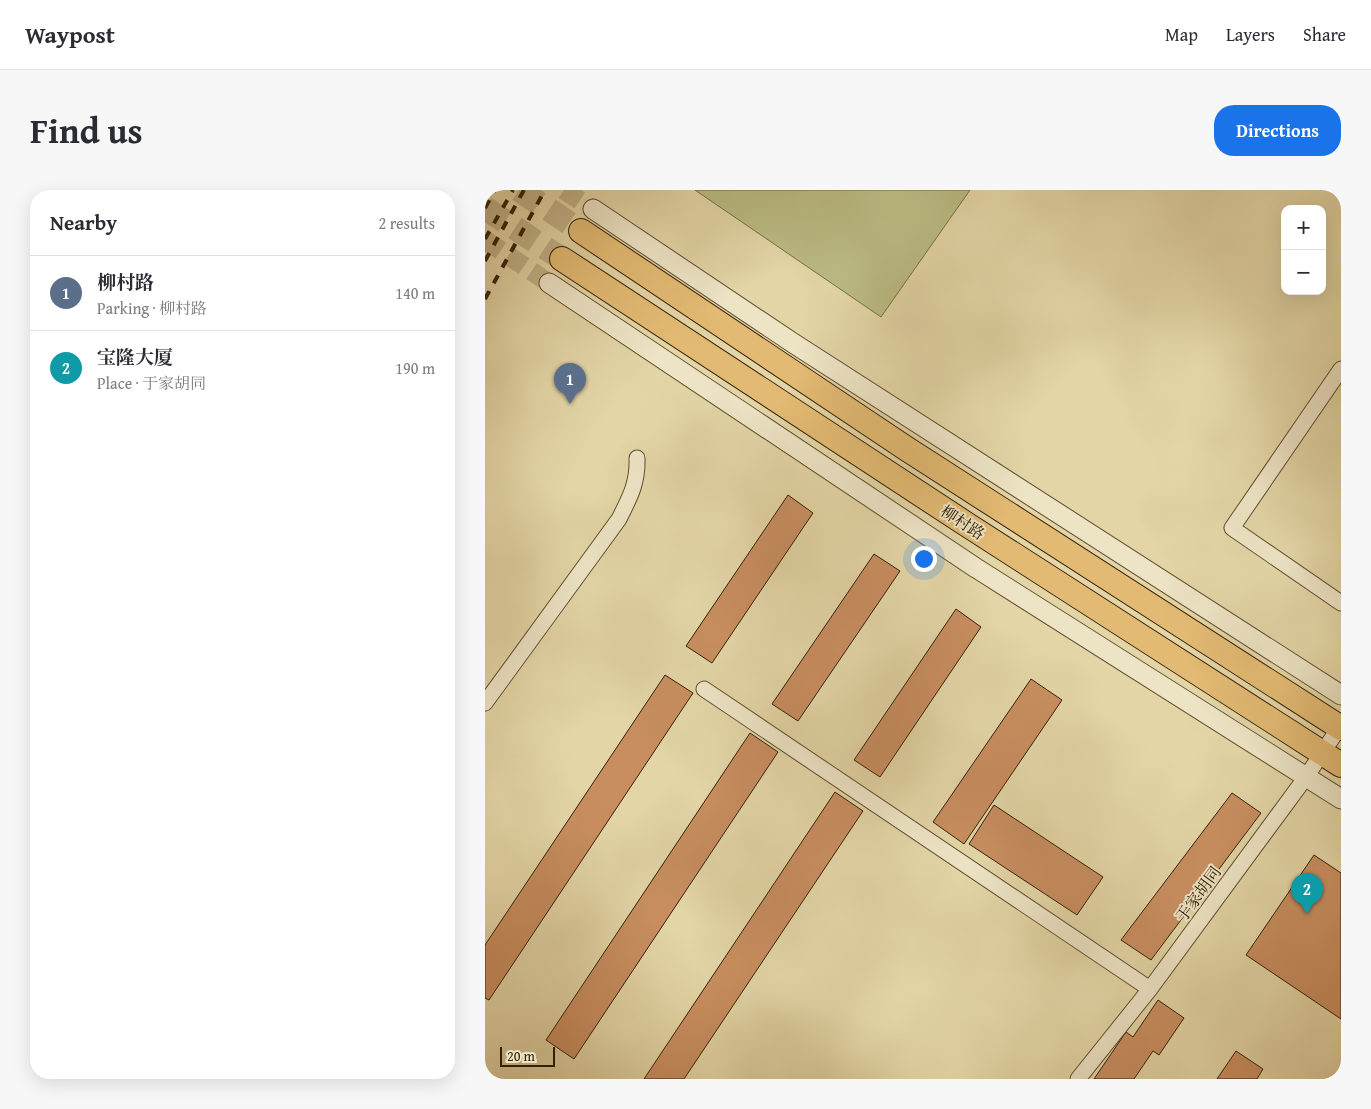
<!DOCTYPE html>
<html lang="en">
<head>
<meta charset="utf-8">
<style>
	:root { --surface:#fff; --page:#f7f7f7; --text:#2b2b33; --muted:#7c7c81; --line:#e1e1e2; --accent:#1a73e8 }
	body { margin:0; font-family:"Gentium Book Plus","Noto Serif SC",serif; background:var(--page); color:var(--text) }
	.controls { position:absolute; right:15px; top:15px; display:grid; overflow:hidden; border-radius:10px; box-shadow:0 5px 20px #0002 }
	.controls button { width:45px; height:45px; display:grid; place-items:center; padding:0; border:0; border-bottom:1px solid var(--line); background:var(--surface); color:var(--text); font:25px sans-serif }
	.scale { position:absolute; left:15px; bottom:12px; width:55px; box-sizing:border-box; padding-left:5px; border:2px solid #352006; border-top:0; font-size:14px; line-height:18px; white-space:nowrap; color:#352006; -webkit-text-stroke:4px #ede4c5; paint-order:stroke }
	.you { position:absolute; left:438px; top:368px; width:18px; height:18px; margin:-12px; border:4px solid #fff; border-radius:50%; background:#1a73e8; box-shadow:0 0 0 8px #1a73e833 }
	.badge { display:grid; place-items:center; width:32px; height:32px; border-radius:50%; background:var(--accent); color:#fff; font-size:16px; font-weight:700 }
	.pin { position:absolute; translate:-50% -41px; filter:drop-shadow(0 1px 2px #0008) }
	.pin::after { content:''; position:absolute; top:26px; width:18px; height:15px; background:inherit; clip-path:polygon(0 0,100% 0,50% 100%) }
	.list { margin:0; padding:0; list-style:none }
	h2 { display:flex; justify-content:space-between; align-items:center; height:65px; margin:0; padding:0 20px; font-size:21px }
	h2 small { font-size:16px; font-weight:400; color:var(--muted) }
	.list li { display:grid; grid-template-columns:32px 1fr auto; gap:15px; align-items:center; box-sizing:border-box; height:75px; padding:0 20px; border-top:1px solid var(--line) }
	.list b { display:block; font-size:19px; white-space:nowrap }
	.list p { margin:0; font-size:16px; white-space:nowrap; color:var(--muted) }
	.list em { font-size:16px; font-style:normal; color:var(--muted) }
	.map { position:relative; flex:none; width:856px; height:889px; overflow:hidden; border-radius:20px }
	header { display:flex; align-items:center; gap:30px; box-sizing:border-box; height:70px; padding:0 25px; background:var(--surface); border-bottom:1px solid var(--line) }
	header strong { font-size:24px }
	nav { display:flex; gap:28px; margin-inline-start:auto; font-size:18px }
	.intro { display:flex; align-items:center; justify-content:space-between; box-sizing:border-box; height:120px; padding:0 30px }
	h1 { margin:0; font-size:35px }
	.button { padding:12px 22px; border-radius:20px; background:var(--accent); color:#fff; font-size:18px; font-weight:700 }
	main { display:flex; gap:30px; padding:0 30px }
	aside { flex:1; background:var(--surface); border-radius:20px; box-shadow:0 5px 20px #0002 }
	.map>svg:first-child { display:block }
	.green { fill:#babb82; stroke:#786e44 }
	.building { fill:#c88e60; stroke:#352006 }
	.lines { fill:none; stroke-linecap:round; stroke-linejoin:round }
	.tertiary-tunnel { stroke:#c0b186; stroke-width:19; stroke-dasharray:19 9; stroke-linecap:butt }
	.primary-tunnel { stroke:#c0b186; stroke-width:24; stroke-dasharray:24 12; stroke-linecap:butt }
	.minor-casing { stroke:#604d2e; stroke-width:17 }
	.tertiary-casing { stroke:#604d2e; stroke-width:21 }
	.primary-casing { stroke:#352006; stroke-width:26 }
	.minor { stroke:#ede4c5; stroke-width:15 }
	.tertiary { stroke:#ede4c5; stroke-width:19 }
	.primary { stroke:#e2ba73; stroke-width:24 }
	.rail { stroke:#352006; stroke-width:4; stroke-dasharray:9 9; stroke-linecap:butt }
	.labels { text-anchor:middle; stroke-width:4; stroke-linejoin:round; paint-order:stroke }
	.street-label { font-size:16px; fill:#352006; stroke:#ede4c5 }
</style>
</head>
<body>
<header>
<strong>Waypost</strong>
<nav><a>Map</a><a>Layers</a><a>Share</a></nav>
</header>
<div class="intro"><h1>Find us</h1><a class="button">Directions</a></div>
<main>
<aside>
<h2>Nearby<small>2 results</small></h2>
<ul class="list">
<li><span class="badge" style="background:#5c6f8a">1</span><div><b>柳村路</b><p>Parking · 柳村路</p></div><em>140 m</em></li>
<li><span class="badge" style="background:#0f9aa8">2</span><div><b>宝隆大厦</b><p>Place · 于家胡同</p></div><em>190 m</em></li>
</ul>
</aside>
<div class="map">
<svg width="856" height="889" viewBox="0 0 856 889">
	<rect width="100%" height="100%" fill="#e3d5a6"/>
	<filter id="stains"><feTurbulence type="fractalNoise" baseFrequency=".004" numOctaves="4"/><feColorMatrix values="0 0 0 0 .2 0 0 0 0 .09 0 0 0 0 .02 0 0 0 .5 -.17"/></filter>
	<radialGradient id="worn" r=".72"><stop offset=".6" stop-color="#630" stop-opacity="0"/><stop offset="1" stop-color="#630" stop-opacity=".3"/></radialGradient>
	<!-- green -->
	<path class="green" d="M 210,0 L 485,0 L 396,127 Z"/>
	<!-- building -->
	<path class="building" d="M 303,305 L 328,323 L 227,473 L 201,456 Z
		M 389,364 L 415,381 L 313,531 L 287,514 Z
		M 471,419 L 496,437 L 395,587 L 369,570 Z
		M 180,485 L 208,503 L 4,810 L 0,808 L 0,755 Z
		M 546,489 L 577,510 L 479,654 L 448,632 Z
		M 265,543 L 293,562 L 89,869 L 61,850 Z
		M 350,602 L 378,621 L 199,889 L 159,889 Z
		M 747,603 L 776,623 L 666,770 L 636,750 Z
		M 509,615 L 618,687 L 592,725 L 484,654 Z
		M 829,665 L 856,683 L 856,829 L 761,765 Z
		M 673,810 L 699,828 L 674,865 L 668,861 L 649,889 L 609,889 L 641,842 L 648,847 Z
		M 751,861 L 778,879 L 772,889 L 732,889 Z"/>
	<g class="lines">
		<!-- tertiary-tunnel -->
		<path class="tertiary-tunnel" d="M 79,0 L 108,19
			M 0,50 L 64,93"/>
		<!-- primary-tunnel -->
		<path class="primary-tunnel" d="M 34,0 L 96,41
			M 0,18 L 77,69"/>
		<defs>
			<path id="minor" d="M 856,179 L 747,338 L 856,413
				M 219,499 L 665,799
				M 0,513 L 134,329 C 145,307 153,293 152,268
				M 593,889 L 665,799 L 821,587 L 856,535"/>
			<path id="tertiary" d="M 108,19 L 308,153 L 856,505
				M 64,93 L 491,378 L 856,609"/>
			<path id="primary" d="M 96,41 L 422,259 L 856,538
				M 77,69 L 481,334 L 856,575"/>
		</defs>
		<!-- minor casing -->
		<use href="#minor" class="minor-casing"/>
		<!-- tertiary casing -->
		<use href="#tertiary" class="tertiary-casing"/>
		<!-- primary casing -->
		<use href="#primary" class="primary-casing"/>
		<!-- minor -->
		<use href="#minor" class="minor"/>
		<!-- tertiary -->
		<use href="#tertiary" class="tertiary"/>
		<!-- primary -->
		<use href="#primary" class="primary"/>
		<!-- rail -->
		<path class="rail" d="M 0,18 L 10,0
			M 0,49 L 28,0
			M 0,71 L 39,0
			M 0,109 L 60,0"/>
	</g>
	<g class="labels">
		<!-- street labels -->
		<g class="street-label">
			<text transform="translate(478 332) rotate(33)" y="6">柳村路</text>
			<text transform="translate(713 704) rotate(-54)" y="6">于家胡同</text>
		</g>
	</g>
	<rect width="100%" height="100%" filter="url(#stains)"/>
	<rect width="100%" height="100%" fill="url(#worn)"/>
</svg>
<div class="controls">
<button>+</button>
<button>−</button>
</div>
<div class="scale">20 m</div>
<div class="you"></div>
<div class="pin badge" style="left:85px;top:214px;background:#5c6f8a">1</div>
<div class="pin badge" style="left:822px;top:724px;background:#0f9aa8">2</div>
</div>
</main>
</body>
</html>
